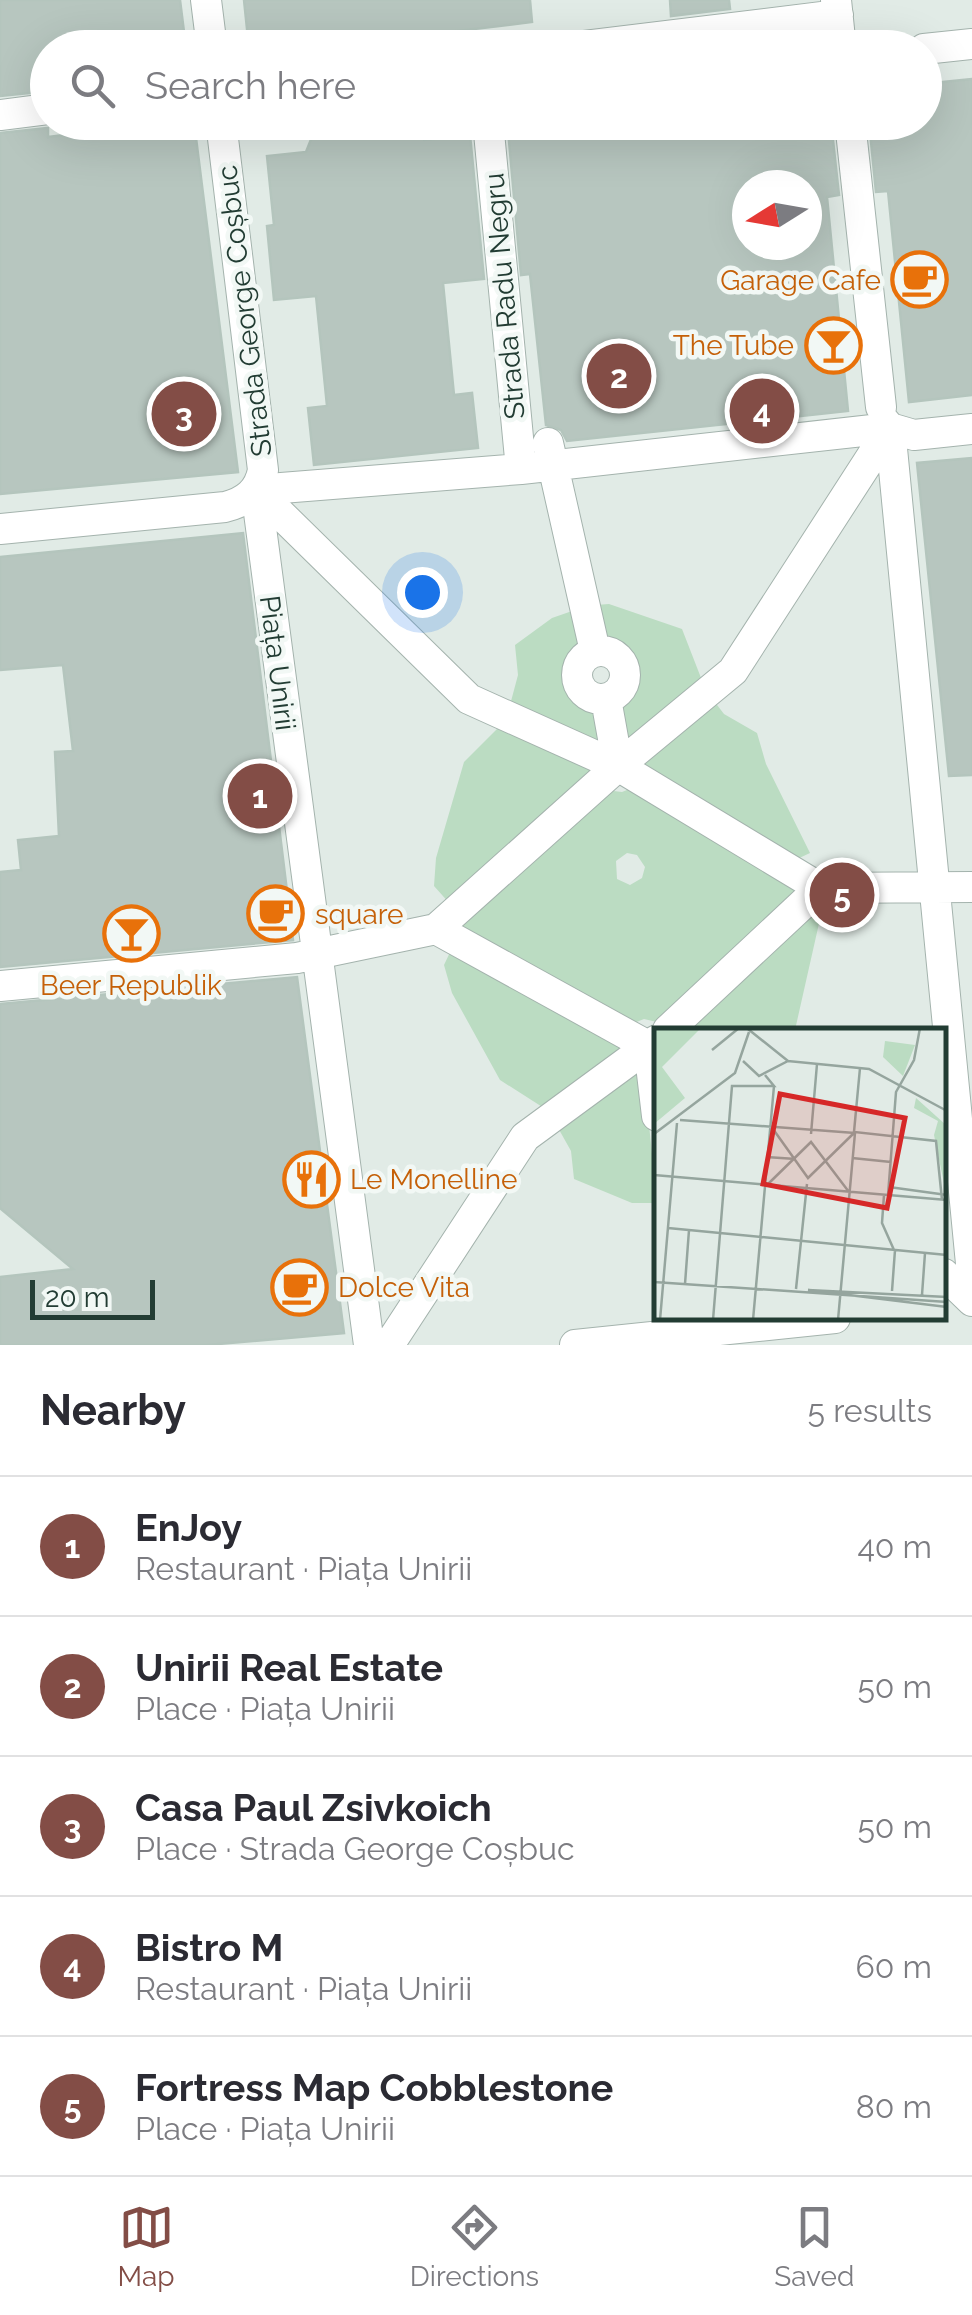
<!DOCTYPE html>
<html lang="en">
<head>
<meta charset="utf-8">
<style>
	:root { --surface:#fff; --page:#f7f7f7; --text:#2b2b33; --muted:#7c7c81; --line:#e1e1e2; --accent:#834d46 }
	body { margin:0; font-family:Raleway,sans-serif; background:var(--page); color:var(--text) }
	.compass { position:absolute; left:732px; top:170px; width:90px; height:90px; border-radius:50%; background:var(--surface); box-shadow:0 10px 40px #0002; rotate:259deg }
	.scale { position:absolute; left:30px; bottom:25px; width:125px; box-sizing:border-box; padding-left:10px; border:5px solid #223c33; border-top:0; font-size:28px; line-height:35px; white-space:nowrap; color:#223c33; -webkit-text-stroke:8px #f2f8f5; paint-order:stroke }
	.you { position:absolute; left:422px; top:592px; width:35px; height:35px; margin:-25px; border:8px solid #fff; border-radius:50%; background:#1a73e8; box-shadow:0 0 0 15px #1a73e833 }
	.badge { display:grid; place-items:center; width:65px; height:65px; border-radius:50%; background:var(--accent); color:#fff; font-size:32px; font-weight:700 }
	.pin { position:absolute; translate:-50% -50%; border:5px solid #fff; box-shadow:0 2px 10px #0006 }
	.list { margin:0; padding:0; list-style:none }
	h2 { display:flex; justify-content:space-between; align-items:center; height:130px; margin:0; padding:0 40px; font-size:42px }
	h2 small { font-size:32px; font-weight:400; color:var(--muted) }
	.list li { display:grid; grid-template-columns:65px 1fr auto; gap:30px; align-items:center; box-sizing:border-box; height:140px; padding:0 40px; border-top:2px solid var(--line) }
	.list b { display:block; font-size:38px; white-space:nowrap }
	.list p { margin:0; font-size:32px; white-space:nowrap; color:var(--muted) }
	.list em { font-size:32px; font-style:normal; color:var(--muted) }
	.icon { flex:none; width:55px; height:55px; fill:none; stroke:currentColor; stroke-width:2; stroke-linecap:round; stroke-linejoin:round }
	.map { position:relative; flex:none; width:972px; height:1345px; overflow:hidden }
	.search { position:absolute; background:var(--surface); box-shadow:0 10px 40px #0002; left:30px; right:30px; top:30px; height:110px; display:flex; align-items:center; gap:25px; box-sizing:border-box; padding:0 35px; border-radius:55px; color:var(--muted); font-size:38px }
	.sheet { height:830px; background:var(--surface) }
	nav { display:flex; justify-content:space-around; align-items:center; box-sizing:border-box; height:140px; border-top:2px solid var(--line); background:var(--surface); font-size:28px; color:var(--muted) }
	nav a { display:grid; justify-items:center; gap:5px }
	nav .on { color:var(--accent) }
	.map>svg:first-child { display:block }
	.green { fill:#bbdcc2; fill-rule:evenodd }
	.building { fill:#b7c6bf; stroke:#b4c5bd; stroke-width:2.5; fill-rule:evenodd }
	.lines { fill:none; stroke-linecap:round; stroke-linejoin:round }
	.pedestrian-casing { stroke:#a4b3ad; stroke-width:32 }
	.minor-casing { stroke:#a4b3ad; stroke-width:32 }
	.pedestrian { stroke:#fff; stroke-width:30 }
	.minor { stroke:#fff; stroke-width:30 }
	.labels { text-anchor:middle; stroke-width:9; stroke-linejoin:round; paint-order:stroke }
	.food-label { font-size:28px; fill:#c56008; stroke:#f2f8f5; text-anchor:start }
	.street-label { font-size:28px; fill:#223c33; stroke:#f2f8f5 }
	.inset-road { fill:none; stroke:#95a59e; stroke-width:2.5 }
	.view { fill:#d62828; fill-opacity:0.15; stroke:#d62828; stroke-width:5 }
	.inset-edge { fill:none; stroke:#223c33; stroke-width:5 }
</style>
</head>
<body>
<div class="map">
<svg width="972" height="1345" viewBox="0 0 972 1345">
	<rect width="100%" height="100%" fill="#e1ebe6"/>
	<!-- green -->
	<path class="green" d="M 609,604 L 682,629 L 703,683 L 631,742 L 622,738 L 615,708 C 636,692 640,673 625,651 L 602,640 L 596,605 Z
		M 575,610 L 581,644 L 570,666 L 571,680 L 583,701 L 599,709 L 605,739 L 596,746 L 510,705 L 518,675 L 515,645 L 552,618 Z
		M 714,701 L 724,714 L 757,733 L 766,764 L 810,853 L 795,860 L 644,764 L 643,757 Z
		M 502,724 L 589,769 L 591,775 L 451,905 L 434,886 L 436,858 L 464,762 Z
		M 632,788 L 804,888 L 661,1023 L 644,1019 L 629,1025 L 453,925 L 605,790 L 622,792 ZM 627,853 L 637,855 L 645,867 L 642,878 L 630,885 L 617,879 L 616,861 Z
		M 807,911 L 820,919 L 795,1030 L 681,1030 Z
		M 453,946 L 619,1044 L 620,1056 L 547,1110 L 500,1080 L 452,993 L 444,965 Z
		M 634,1073 L 644,1076 L 657,1203 L 632,1203 L 574,1179 L 571,1151 L 557,1126 Z"/>
	<!-- building -->
	<path class="building" d="M 0,0 L 180,0 L 186,48 L 48,48 L 48,91 L 0,96 Z
		M 244,0 L 530,0 L 532,22 L 315,48 L 249,48 Z
		M 670,0 L 729,0 L 730,9 L 671,16 Z
		M 972,79 L 972,395 L 909,402 L 888,191 L 876,192 L 869,122 L 924,122 L 924,84 Z
		M 169,122 L 194,122 L 238,472 L 0,494 L 0,133 L 48,128 L 48,137 Z
		M 318,122 L 415,122 L 424,140 L 470,135 L 484,279 L 443,283 L 454,395 L 472,393 L 478,448 L 314,465 L 308,408 L 327,406 L 316,296 L 274,300 L 267,226 L 274,225 L 267,156 L 306,152 Z
		M 515,122 L 831,122 L 839,195 L 827,197 L 848,411 L 567,441 L 561,430 L 546,425 L 530,274 L 521,275 L 508,130 L 516,129 ZM 747,185 L 807,185 L 807,245 L 747,245 Z
		M 972,458 L 972,775 L 949,776 L 917,463 Z
		M 243,533 L 293,940 L 0,967 L 0,872 L 21,870 L 18,840 L 59,836 L 55,752 L 73,751 L 63,665 L 0,670 L 0,557 Z
		M 297,977 L 344,1333 L 207,1345 L 0,1345 L 0,1277 L 73,1269 L 0,1208 L 0,1004 Z"/>
	<g class="lines">
		<defs>
			<path id="pedestrian" d="M 924,49 L 972,44
				M 488,122 L 521,469
				M 885,422 L 890,428 L 972,1274
				M 548,443 L 595,651
				M 256,490 L 469,699 L 618,766 L 820,888 L 668,1030
				M 256,490 L 369,1345
				M 256,490 L 521,469 L 890,428 L 914,435 L 972,429
				M577 675a24 24 0 1 1 48 0a24 24 0 1 1-48 0Z
				M 606,699 L 618,766
				M 820,888 L 972,887
				M 0,986 L 297,958 L 436,929
				M 649,1048 L 657,1116
				M 657,1051 L 436,929 L 618,766 L 733,671 L 890,428
				M 944,1274 L 972,1301
				M 389,1345 L 525,1137 L 657,1040
				M 575,1345 L 835,1318"/>
			<path id="minor" d="M 206,0 L 212,48
				M 836,0 L 841,48
				M 568,48 L 838,15
				M 0,115 L 48,109
				M 850,122 L 881,407
				M 0,529 L 225,507 C 246,502 259,491 263,470 L 221,122"/>
		</defs>
		<!-- pedestrian casing -->
		<use href="#pedestrian" class="pedestrian-casing"/>
		<!-- minor casing -->
		<use href="#minor" class="minor-casing"/>
		<!-- pedestrian -->
		<use href="#pedestrian" class="pedestrian"/>
		<!-- minor -->
		<use href="#minor" class="minor"/>
	</g>
	<!-- icons -->
	<defs>
		<symbol id="cafe-ring" viewBox="-11 -11 22 22"><circle r="9.5" fill="#f2f8f5" stroke="#e8710a" stroke-width="1.5"/><path d="M-5.5-4.5H6V0H3Q3 3.5 0 3.5H-2.5Q-5.5 3.5-5.5 0ZM3-3.2v2h1.7v-2ZM-6 4.5H4V6H-6Z" fill="#e8710a"/></symbol>
		<symbol id="bar-ring" viewBox="-11 -11 22 22"><circle r="9.5" fill="#f2f8f5" stroke="#e8710a" stroke-width="1.5"/><path d="M-6-5H6L.8 .8V4.5H3.5V6h-7V4.5H-.8V.8Z" fill="#e8710a"/></symbol>
		<symbol id="restaurant-ring" viewBox="-11 -11 22 22"><circle r="9.5" fill="#f2f8f5" stroke="#e8710a" stroke-width="1.5"/><path d="M-5-6h1v4h1v-4h1v4h1v-4h1v5L-1.5 .5V6h-2V.5L-5-1ZM5-6V6H3V1.5H1.5Q1.5-4 5-6Z" fill="#e8710a"/></symbol>
	</defs>
	<g fill-rule="evenodd">
		<use href="#cafe-ring" x="888" y="248" width="63" height="63"/>
		<use href="#bar-ring" x="802" y="314" width="63" height="63"/>
		<use href="#cafe-ring" x="244" y="882" width="63" height="63"/>
		<use href="#bar-ring" x="100" y="902" width="63" height="63"/>
		<use href="#restaurant-ring" x="280" y="1148" width="63" height="63"/>
		<use href="#cafe-ring" x="268" y="1256" width="63" height="63"/>
	</g>
	<g class="labels">
		<!-- food labels -->
		<g class="food-label">
			<text x="881" y="290" text-anchor="end">Garage Cafe</text>
			<text x="794" y="355" text-anchor="end">The Tube</text>
			<text x="315" y="924">square</text>
			<text x="131" y="995" text-anchor="middle">Beer Republik</text>
			<text x="350" y="1189">Le Monelline</text>
			<text x="338" y="1297">Dolce Vita</text>
		</g>
		<!-- street labels -->
		<g class="street-label">
			<text transform="translate(504 296) rotate(-95)" y="10">Strada Radu Negru</text>
			<text transform="translate(244 311) rotate(-97)" y="10">Strada George Coșbuc</text>
			<text transform="translate(278 663) rotate(83)" y="10">Piața Unirii</text>
		</g>
	</g>
	<!-- overview -->
	<g transform="translate(654 1028)">
		<rect width="292" height="292" fill="#e1ebe6"/>
		<path d="M 0,0 L 47,0 L 8,39 L 31,70 L 0,96 ZM 231,13 L 261,17 L 249,48 L 229,29 ZM 262,70 L 292,97 L 292,165 L 280,107 L 284,93 L 260,80 Z" fill="#bbdcc2"/>
		<path class="inset-road" d="M 94,1 L 134,33M 58,22 L 85,0M 89,33 L 105,48 L 134,33 L 215,41 L 293,83M 206,40 L 200,104 L 282,113 L 288,172M 26,92 L 201,105M 119,101 L 154,150 L 200,105M 0,106 L 81,45 L 95,4M 157,106 L 163,36M 112,129 L 142,131M 198,130 L 237,134M 0,147 L 293,172M 113,157 L 157,114 L 195,164M 235,159 L 293,167M 230,167 L 228,195 L 240,222M 234,167 L 242,64 L 260,32 L 266,0M 14,200 L 293,227M 0,254 L 293,274M 31,256 L 35,202M 142,261 L 153,156M 238,263 L 241,222M 268,267 L 271,225M 293,269 L 154,262 L 293,279M 6,292 L 23,95M 59,292 L 78,58 L 120,58 L 111,47M 99,292 L 120,58M 184,292 L 201,105"/>
		<path class="view" d="M 126,66 L 251,90 L 233,180 L 109,156 Z"/>
		<rect width="292" height="292" class="inset-edge"/>
	</g>
</svg>
<svg class="compass" viewBox="-18 -18 36 36"><path d="M0-13l5 13h-10z" fill="#e53935"/><path d="M0 13l5-13h-10z" fill="#7c7c81"/></svg>
<div class="scale">20 m</div>
<div class="you"></div>
<div class="pin badge" style="left:260px;top:796px">1</div>
<div class="pin badge" style="left:619px;top:376px">2</div>
<div class="pin badge" style="left:184px;top:414px">3</div>
<div class="pin badge" style="left:762px;top:411px">4</div>
<div class="pin badge" style="left:842px;top:895px">5</div>
<div class="search"><svg class="icon" aria-label="search" viewBox="0 0 24 24"><circle cx="10" cy="10" r="6"/><path d="M15 15l6 6"/></svg>Search here</div>
</div>
<section class="sheet">
<h2>Nearby<small>5 results</small></h2>
<ul class="list">
<li><span class="badge">1</span><div><b>EnJoy</b><p>Restaurant · Piața Unirii</p></div><em>40 m</em></li>
<li><span class="badge">2</span><div><b>Unirii Real Estate</b><p>Place · Piața Unirii</p></div><em>50 m</em></li>
<li><span class="badge">3</span><div><b>Casa Paul Zsivkoich</b><p>Place · Strada George Coșbuc</p></div><em>50 m</em></li>
<li><span class="badge">4</span><div><b>Bistro M</b><p>Restaurant · Piața Unirii</p></div><em>60 m</em></li>
<li><span class="badge">5</span><div><b>Fortress Map Cobblestone</b><p>Place · Piața Unirii</p></div><em>80 m</em></li>
</ul>
</section>
<nav>
<a class="on"><svg class="icon" aria-label="map" viewBox="0 0 24 24"><path d="M3 6l6-2 6 2 6-2v14l-6 2-6-2-6 2zM9 4v14M15 6v14"/></svg>Map</a>
<a><svg class="icon" aria-label="directions" viewBox="0 0 24 24"><path d="M12 3l9 9-9 9-9-9zM9 14v-3h6M13 9l2 2-2 2"/></svg>Directions</a>
<a><svg class="icon" aria-label="saved" viewBox="0 0 24 24"><path d="M7 4h10v16l-5-4-5 4z"/></svg>Saved</a>
</nav>
</body>
</html>
